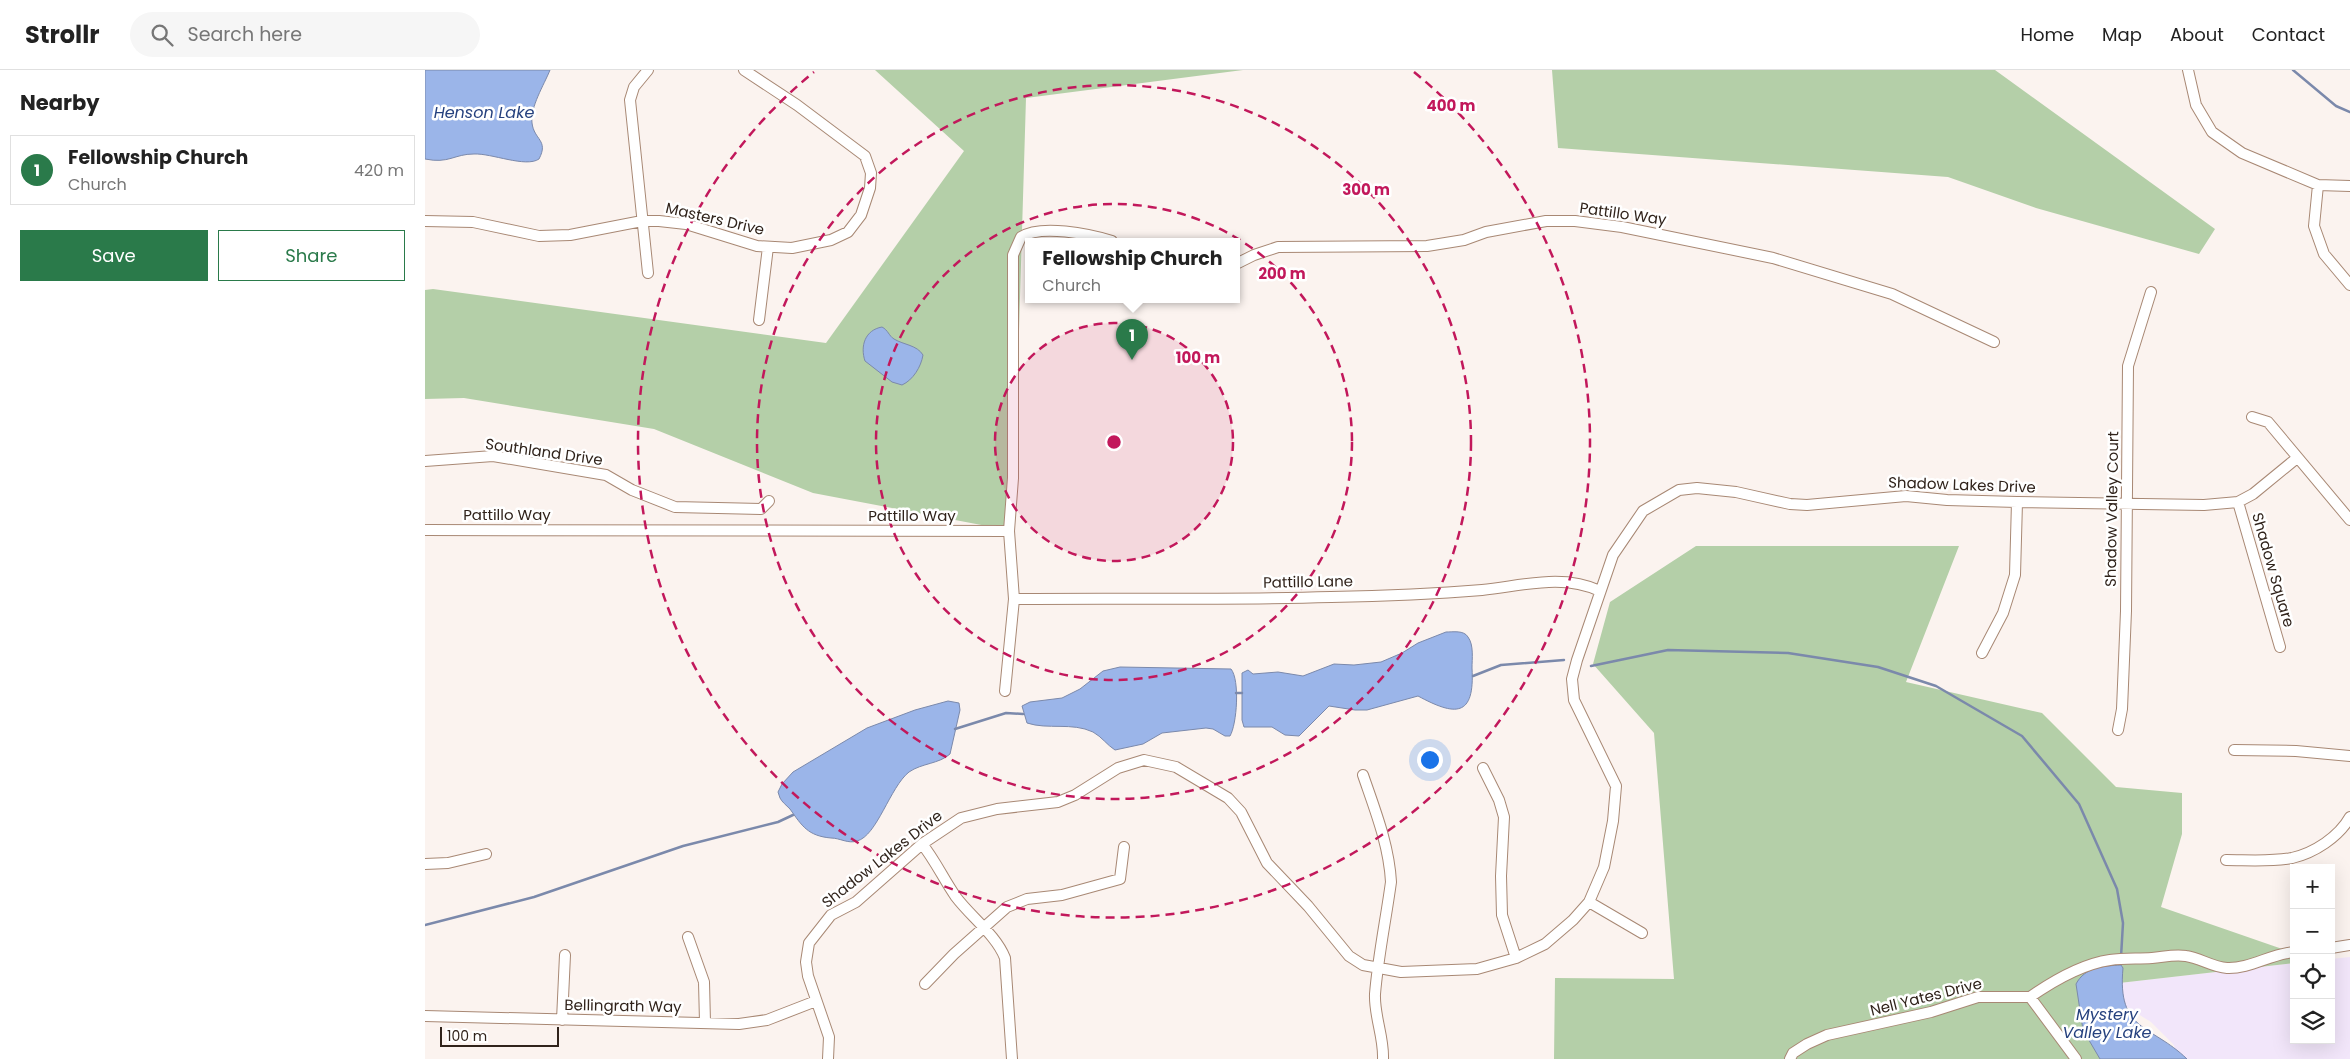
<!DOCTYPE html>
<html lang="en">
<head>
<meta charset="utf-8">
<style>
	:root { --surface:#fff; --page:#f6f6f6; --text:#222; --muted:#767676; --line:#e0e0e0; --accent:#2a7a4a }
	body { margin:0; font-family:Poppins,sans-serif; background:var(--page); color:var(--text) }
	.controls { position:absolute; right:15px; bottom:15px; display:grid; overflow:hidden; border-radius:0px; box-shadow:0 5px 20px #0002 }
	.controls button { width:45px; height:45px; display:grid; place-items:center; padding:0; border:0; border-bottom:1px solid var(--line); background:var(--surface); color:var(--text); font:25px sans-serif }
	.scale { position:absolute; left:15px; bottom:12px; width:119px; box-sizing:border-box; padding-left:5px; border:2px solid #30231b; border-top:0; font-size:14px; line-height:18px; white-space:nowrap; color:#30231b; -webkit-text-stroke:4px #fff; paint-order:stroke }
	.you { position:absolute; left:1004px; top:689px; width:18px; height:18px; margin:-12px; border:4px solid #fff; border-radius:50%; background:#1a73e8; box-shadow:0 0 0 8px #1a73e833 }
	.badge { display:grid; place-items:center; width:32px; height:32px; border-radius:50%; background:var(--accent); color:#fff; font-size:16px; font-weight:700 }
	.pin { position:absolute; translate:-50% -41px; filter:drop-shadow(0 1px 2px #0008) }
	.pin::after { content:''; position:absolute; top:26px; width:18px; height:15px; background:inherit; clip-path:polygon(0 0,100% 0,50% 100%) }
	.popup { position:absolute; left:600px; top:168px; width:215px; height:65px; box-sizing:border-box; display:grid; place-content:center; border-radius:0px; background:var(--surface); filter:drop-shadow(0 1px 4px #0005); font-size:16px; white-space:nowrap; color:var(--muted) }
	.popup b { font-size:19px; color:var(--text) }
	.popup::after { content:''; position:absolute; left:50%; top:100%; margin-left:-10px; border:10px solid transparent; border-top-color:var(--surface) }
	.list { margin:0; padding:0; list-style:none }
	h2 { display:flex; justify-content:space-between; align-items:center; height:65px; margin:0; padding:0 20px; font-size:21px }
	h2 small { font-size:16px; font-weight:400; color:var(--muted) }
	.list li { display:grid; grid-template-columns:32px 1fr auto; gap:15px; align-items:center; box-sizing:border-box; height:70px; margin:0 10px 10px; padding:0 10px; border:1px solid var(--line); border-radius:0px }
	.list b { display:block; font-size:19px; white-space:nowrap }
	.list p { margin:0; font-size:16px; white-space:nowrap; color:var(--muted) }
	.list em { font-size:16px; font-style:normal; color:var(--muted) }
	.actions { display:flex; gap:10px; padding:15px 20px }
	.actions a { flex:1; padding:11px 0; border:1px solid var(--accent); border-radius:0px; text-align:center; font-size:18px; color:var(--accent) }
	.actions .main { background:var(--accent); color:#fff }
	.icon { flex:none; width:28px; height:28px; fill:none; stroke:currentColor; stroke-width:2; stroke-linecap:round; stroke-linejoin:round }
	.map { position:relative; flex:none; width:1925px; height:989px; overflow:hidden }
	header { display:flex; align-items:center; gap:30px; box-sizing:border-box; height:70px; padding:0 25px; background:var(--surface); border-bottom:1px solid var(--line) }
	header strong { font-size:24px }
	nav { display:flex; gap:28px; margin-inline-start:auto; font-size:18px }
	.search { width:350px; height:45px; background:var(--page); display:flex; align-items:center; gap:12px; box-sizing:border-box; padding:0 18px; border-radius:28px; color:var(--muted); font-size:19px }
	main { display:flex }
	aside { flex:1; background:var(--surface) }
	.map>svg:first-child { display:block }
	.commercial { fill:#f2e6fa }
	.green { fill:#b4cfa8 }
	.water { fill:#9bb5e9; stroke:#7b89ab }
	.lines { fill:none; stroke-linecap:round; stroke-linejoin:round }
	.stream { stroke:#7b89ab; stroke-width:2.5 }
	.minor-casing { stroke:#a88874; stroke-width:12 }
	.minor { stroke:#fff; stroke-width:10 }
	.ring { fill:none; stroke:#c2185b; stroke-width:2.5; stroke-dasharray:9 6 }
	.labels { text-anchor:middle; stroke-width:5; stroke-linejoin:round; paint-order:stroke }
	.street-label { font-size:15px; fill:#30231b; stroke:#fff }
	.water-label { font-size:16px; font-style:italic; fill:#25417e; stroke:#fff }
	.centre { fill:#c2185b; stroke:#fff; stroke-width:2.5 }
	.ring-label { font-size:15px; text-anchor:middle; font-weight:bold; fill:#c2185b; stroke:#fff; stroke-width:5; stroke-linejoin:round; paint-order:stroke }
</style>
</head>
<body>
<header>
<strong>Strollr</strong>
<div class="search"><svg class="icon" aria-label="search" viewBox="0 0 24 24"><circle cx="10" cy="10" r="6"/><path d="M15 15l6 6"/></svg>Search here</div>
<nav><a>Home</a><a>Map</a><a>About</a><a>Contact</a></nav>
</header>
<main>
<aside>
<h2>Nearby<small></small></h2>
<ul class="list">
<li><span class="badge">1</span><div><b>Fellowship Church</b><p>Church</p></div><em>420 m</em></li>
</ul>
<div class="actions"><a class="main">Save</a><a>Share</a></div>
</aside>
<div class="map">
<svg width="1925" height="989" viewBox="0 0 1925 989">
	<rect width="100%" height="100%" fill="#fbf3ef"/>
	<!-- commercial -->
	<path class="commercial" d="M 1925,887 L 1925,989 L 1756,989 L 1748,974 L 1726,952 L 1668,916 L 1869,893 L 1869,970 L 1906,970 L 1906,889 Z"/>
	<!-- green -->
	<path class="green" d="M 450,0 L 818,0 L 601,28 L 588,461 L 388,423 L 229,359 L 39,328 L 0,329 L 0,220 L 8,219 L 401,273 L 539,81 Z
		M 1127,0 L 1570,0 L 1790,159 L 1774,184 L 1611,138 L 1523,107 L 1133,78 Z
		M 1271,476 L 1534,476 L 1481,612 L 1617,643 L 1691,717 L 1757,723 L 1757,764 L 1736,837 L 1869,883 L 1869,893 L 1668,916 L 1697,989 L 1129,989 L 1130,908 L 1249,909 L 1229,663 L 1168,594 L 1185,532 Z"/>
	<!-- water -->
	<path class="water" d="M 0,0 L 125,0 C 119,15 105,37 107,53 C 109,70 124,70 114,89 C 101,98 66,83 49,84 C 29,84 24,94 0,89 Z
		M 457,257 C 463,260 464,266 469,269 C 479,275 492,275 498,285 C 496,297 488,310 477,315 L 467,312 L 440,291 C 435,276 440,260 457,257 Z
		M 1021,562 C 1028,562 1039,560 1043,567 C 1049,575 1047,589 1047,598 C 1050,648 1030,646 993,626 L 942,640 L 930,640 L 904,636 L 874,666 L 860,665 L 847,657 L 819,657 L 817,650 L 817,603 L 823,600 L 828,604 L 853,602 L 878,606 L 909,594 L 929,595 L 956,592 L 977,583 L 993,573 Z
		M 695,597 L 806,599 C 815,610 812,654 805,666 L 800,666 L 788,659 L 781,658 L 737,663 L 718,674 L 690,680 C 682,675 677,667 668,662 C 647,652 623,660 602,653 L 597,636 L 605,632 L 637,628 L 655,619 L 678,601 Z
		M 523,631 L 534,633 L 535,640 L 525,684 C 514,694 497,693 484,702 C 465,717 452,766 432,771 C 423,774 415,768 406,768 C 383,766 377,756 365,739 C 361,735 357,732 355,728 L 353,722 L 357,714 L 368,702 L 442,658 L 490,640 Z
		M 1696,895 L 1698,898 C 1692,962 1726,954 1762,989 L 1675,989 L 1658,960 L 1651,914 C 1660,897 1678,896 1696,895 Z"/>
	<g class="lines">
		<!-- stream -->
		<path class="stream" d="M 1868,0 L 1911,36 L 1925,42
			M 1166,596 L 1243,580 L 1363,583 L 1453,597 L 1511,616 L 1597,666 L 1654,734 L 1692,819 L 1698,853 L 1696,887
			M 1048,606 L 1076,595 L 1139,590
			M 811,623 L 817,623
			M 530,659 L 581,643 L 598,644
			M 0,855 L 109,827 L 258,776 L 353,752 L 368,745"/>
		<defs>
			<path id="minor" d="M 223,0 L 209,17 L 205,30 L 223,203
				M 1763,0 L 1771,35 L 1787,62 L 1817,83 L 1893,115 L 1925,116
				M 1893,115 L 1889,156 L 1899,184 L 1925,215
				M 0,151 L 48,152 L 114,166 L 145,165 L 217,151 L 234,151 L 261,154 L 332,176 L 367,178 L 406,170 L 423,162 L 436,145 L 445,118 L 446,103 L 440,86 L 372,35 L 319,0
				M 811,194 L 829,185 L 853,177 L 1002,176 L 1039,170 L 1061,162 L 1121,151 L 1150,151 L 1197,157 L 1348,188 L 1467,224 L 1569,272
				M 334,250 L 343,177
				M 1827,347 L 1843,352 L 1925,450
				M 0,391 L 68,386 L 181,405 L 207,420 L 250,437 L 336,439 L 344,431
				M 1813,432 L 1855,577
				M 0,460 L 584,461
				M 589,529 C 695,528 801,530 906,527 C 956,526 1007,524 1057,520 C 1097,516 1137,503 1175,521
				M 1557,583 L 1578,543 L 1590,505 L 1592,432
				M 580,621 L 589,529 L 584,461 L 588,408 L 588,185 L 596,167 C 616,154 664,164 687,171
				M 1693,660 L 1697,639 L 1701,541 L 1703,296 L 1726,222
				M 1809,680 L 1871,681 L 1925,686
				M 1058,698 L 1074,730 L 1079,747 L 1076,806 L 1077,845 L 1091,888
				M 938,705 C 950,740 964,775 966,812 C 961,849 953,887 950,924 C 949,946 959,967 958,989
				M 497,774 C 510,790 519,810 531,827 C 546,847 571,865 580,888 L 587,989
				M 1801,790 C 1822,790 1846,792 1867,788 C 1889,783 1914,767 1925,747
				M 0,794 L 23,793 L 61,784
				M 1164,832 L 1217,863
				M 263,867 L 279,912 L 280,952
				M 1906,878 L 1925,875
				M 500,914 L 529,884 L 582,837 L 602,829 L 637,825 L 695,809 L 699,777
				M 1605,927 C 1628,911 1657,894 1685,890 C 1699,888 1713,889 1727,888 C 1739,887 1749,884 1761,886 C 1775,888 1787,897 1802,898 C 1824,899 1846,884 1869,882
				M 0,946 L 314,954 L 342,950 L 391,931
				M 137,950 L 140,885
				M 403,989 L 404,967 L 383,906 L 381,892 L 384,873 L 406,845 L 431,832 L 497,774 L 536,748 L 572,739 L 633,732 L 650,725 L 693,698 L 719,690 L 751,697 L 803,728 L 816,742 L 842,793 L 883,836 L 924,886 L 938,895 L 976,902 L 1052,899 L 1091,888 L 1120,874 L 1148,850 L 1164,832 L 1179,797 L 1188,751 L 1191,716 L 1149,630 L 1147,609 L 1152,590 L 1188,485 L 1218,441 L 1254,420 L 1272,418 L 1311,422 L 1365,434 L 1382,435 L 1481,426 L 1522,430 L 1592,432 L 1779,435 L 1813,432 L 1828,424 L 1872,388
				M 1365,989 L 1368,983 L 1382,974 L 1402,965 L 1506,942 L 1553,927 L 1605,927 L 1651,989"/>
		</defs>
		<!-- minor casing -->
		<use href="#minor" class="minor-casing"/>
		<!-- minor -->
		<use href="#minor" class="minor"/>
	</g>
	<!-- distance rings -->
	<circle cx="689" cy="372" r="119" fill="#c2185b" fill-opacity=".12"/>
	<g class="ring">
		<circle cx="689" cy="372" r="119"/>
		<circle cx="689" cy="372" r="238"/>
		<circle cx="689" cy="372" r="357"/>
		<path d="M989 2A476 476 0 1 1 389 2"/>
	</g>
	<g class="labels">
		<!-- street labels -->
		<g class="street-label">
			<text transform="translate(1198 144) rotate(8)" y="5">Pattillo Way</text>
			<text transform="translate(290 149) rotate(13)" y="5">Masters Drive</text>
			<text transform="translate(119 382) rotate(8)" y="5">Southland Drive</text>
			<text transform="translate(1537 415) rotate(2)" y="5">Shadow Lakes Drive</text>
			<text transform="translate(1687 439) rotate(-89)" y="5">Shadow Valley Court</text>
			<text x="82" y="450">Pattillo Way</text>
			<text x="487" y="451">Pattillo Way</text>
			<text transform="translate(1848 500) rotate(74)" y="5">Shadow Square</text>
			<text transform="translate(883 512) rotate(-1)" y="5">Pattillo Lane</text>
			<text transform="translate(457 789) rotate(-38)" y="5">Shadow Lakes Drive</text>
			<text transform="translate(1501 927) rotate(-14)" y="5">Nell Yates Drive</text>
			<text transform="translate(198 936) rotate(1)" y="5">Bellingrath Way</text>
		</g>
		<!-- water labels -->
		<g class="water-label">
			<text x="59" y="48">Henson Lake</text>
			<text x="1682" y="950">Mystery<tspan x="1682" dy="18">Valley Lake</tspan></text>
		</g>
	</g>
	<circle cx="689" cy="372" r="8" class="centre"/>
	<g class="ring-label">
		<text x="1026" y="41">400 m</text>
		<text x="941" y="125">300 m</text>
		<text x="857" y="209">200 m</text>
		<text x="773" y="293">100 m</text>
	</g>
</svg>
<div class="controls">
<button>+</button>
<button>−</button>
<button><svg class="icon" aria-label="locate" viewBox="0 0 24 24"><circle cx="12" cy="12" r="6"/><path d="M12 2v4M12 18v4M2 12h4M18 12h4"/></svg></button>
<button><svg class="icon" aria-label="layers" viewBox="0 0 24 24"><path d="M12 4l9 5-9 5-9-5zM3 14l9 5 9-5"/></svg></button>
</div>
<div class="scale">100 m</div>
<div class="you"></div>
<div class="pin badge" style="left:707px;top:290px">1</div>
<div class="popup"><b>Fellowship Church</b>Church</div>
</div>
</main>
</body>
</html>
